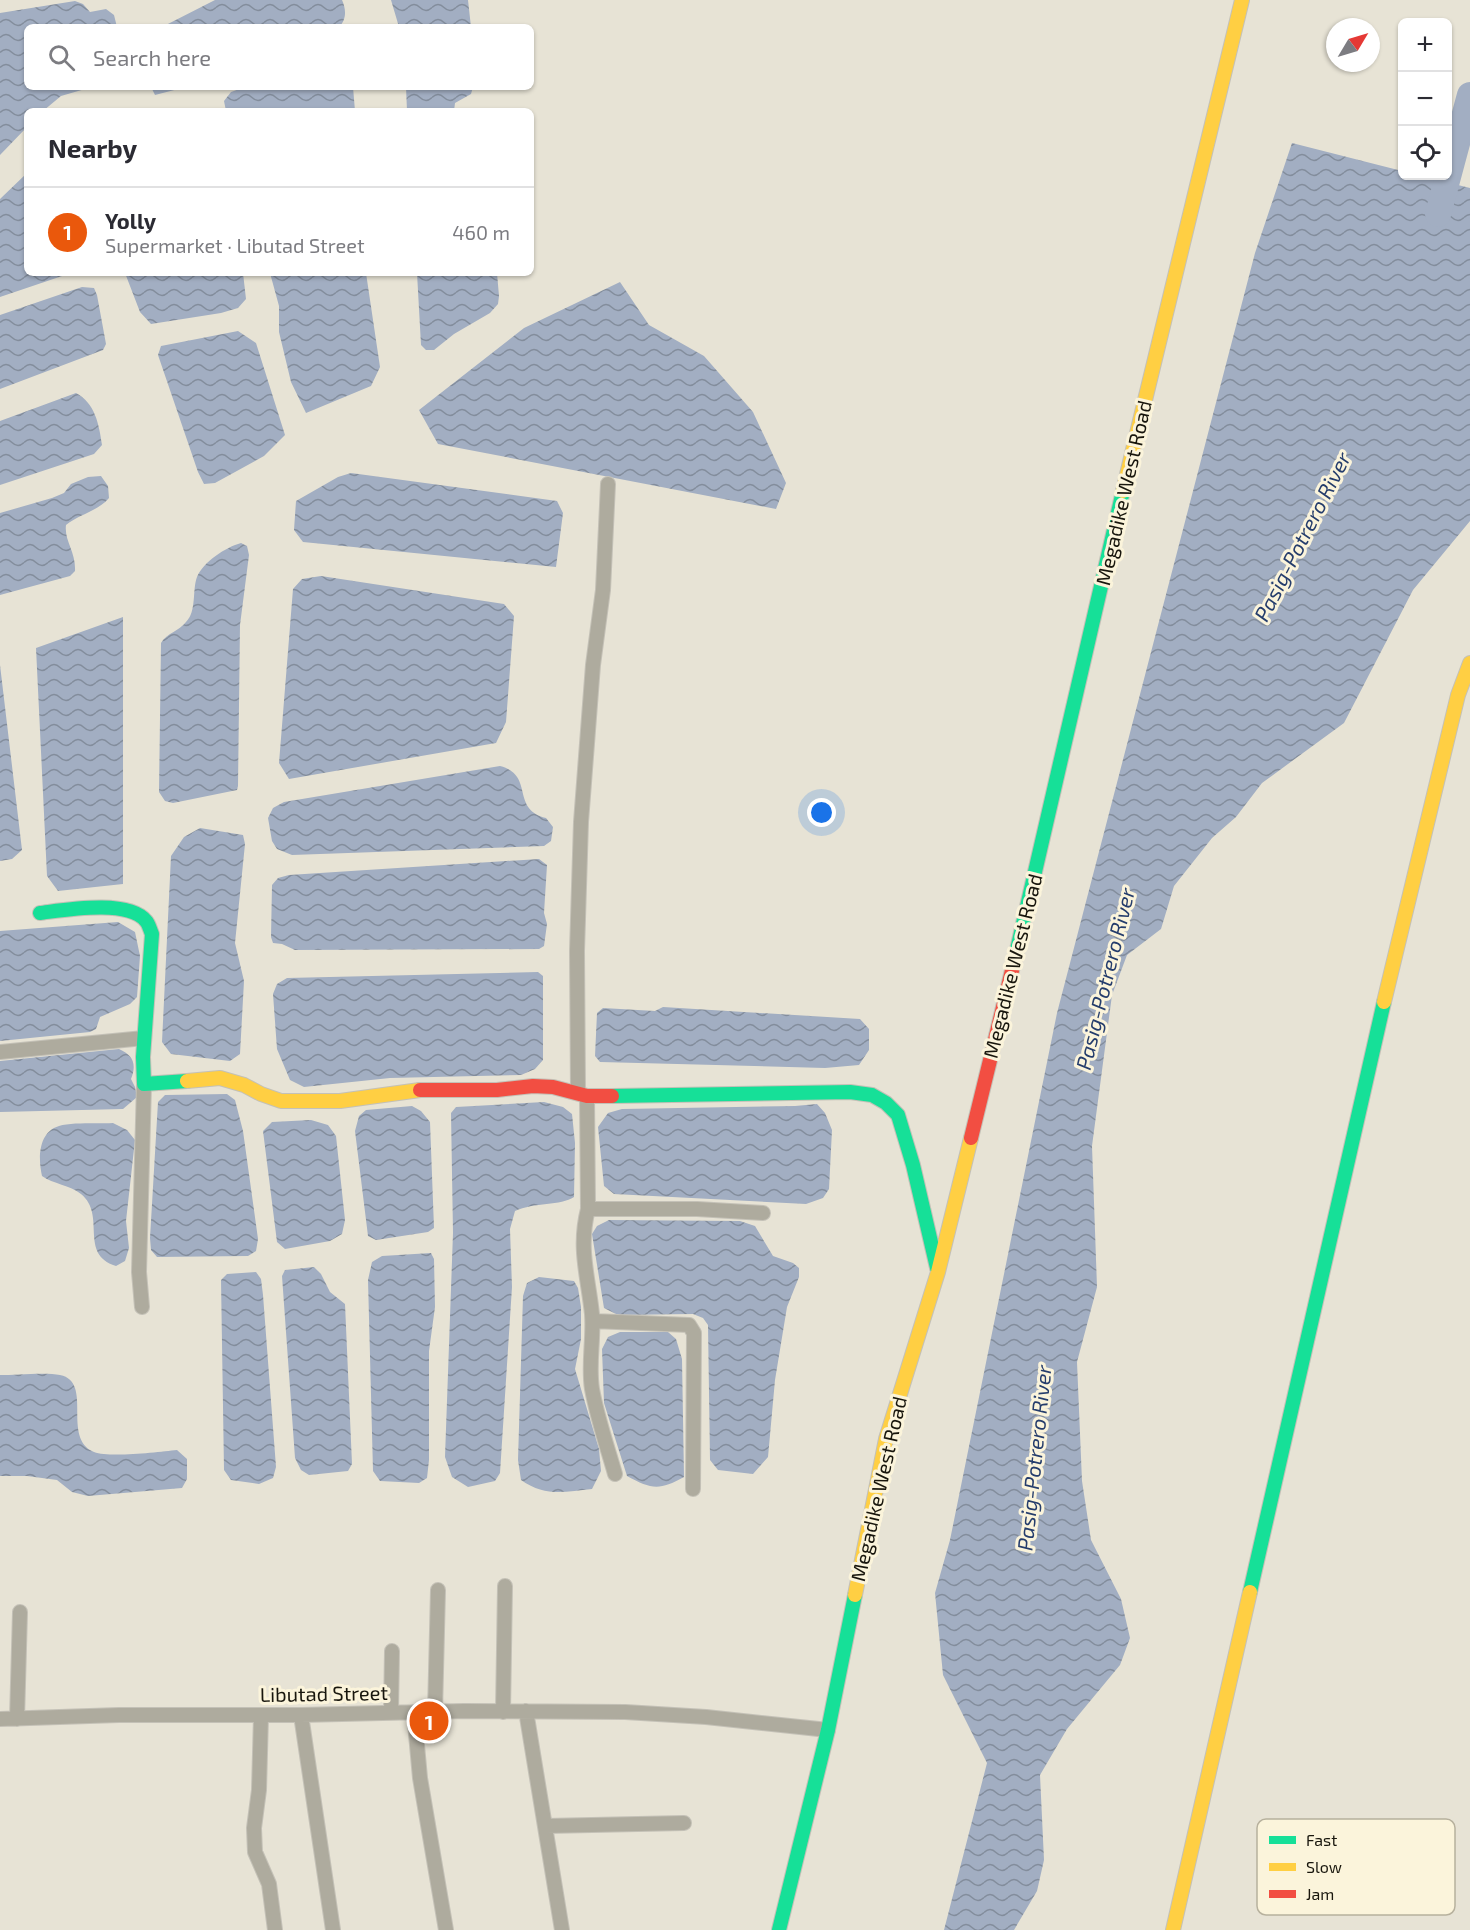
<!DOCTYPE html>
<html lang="en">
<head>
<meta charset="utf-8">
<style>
	:root { --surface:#fff; --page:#f2f2f3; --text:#2b2b33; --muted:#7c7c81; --line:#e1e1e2; --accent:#ea580c }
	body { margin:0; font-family:"Exo 2",sans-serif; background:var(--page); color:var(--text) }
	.controls { position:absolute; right:18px; top:18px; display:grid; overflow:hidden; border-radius:9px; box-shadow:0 2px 4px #0004 }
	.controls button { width:54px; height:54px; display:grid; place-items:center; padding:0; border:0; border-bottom:2px solid var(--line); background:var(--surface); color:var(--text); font:30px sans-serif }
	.compass { position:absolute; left:1326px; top:18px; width:54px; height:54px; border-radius:50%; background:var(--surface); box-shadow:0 2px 4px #0004; rotate:52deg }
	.you { position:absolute; left:822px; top:813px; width:21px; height:21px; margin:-15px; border:4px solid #fff; border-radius:50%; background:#1a73e8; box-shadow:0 0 0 9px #1a73e833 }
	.badge { display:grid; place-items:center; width:39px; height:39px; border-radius:50%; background:var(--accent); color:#fff; font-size:20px; font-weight:700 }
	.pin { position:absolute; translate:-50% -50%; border:3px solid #fff; box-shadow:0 2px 6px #0006 }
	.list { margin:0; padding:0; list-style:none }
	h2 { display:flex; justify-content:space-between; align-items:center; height:78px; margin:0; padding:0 24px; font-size:26px }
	h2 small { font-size:20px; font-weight:400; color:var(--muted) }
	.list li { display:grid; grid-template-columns:39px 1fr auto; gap:18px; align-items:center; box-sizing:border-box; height:90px; padding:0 24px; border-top:2px solid var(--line) }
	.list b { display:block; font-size:22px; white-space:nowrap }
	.list p { margin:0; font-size:20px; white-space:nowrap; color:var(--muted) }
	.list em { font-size:20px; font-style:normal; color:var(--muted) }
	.icon { flex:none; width:33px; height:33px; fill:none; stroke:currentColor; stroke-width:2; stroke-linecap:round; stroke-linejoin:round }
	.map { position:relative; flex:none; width:1470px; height:1930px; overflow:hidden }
	.search { position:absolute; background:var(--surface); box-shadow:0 2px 4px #0004; left:24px; top:24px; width:510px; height:66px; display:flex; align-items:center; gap:15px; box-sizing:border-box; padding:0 21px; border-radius:9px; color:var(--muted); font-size:22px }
	.panel { position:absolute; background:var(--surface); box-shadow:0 2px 4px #0004; left:24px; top:108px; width:510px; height:168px; border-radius:9px }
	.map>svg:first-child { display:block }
	.water { fill:url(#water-waves) }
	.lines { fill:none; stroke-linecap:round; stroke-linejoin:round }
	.river { stroke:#a2aec2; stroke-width:26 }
	.street-casing { stroke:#c4c1b7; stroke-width:16 }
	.fast-casing { stroke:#c4c1b7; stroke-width:16 }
	.slow-casing { stroke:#c4c1b7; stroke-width:16 }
	.jam-casing { stroke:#c4c1b7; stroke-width:16 }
	.street { stroke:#aeab9e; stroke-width:14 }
	.fast { stroke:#16e098; stroke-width:14 }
	.slow { stroke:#ffcf43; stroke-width:14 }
	.jam { stroke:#f24e42; stroke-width:14 }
	.labels { text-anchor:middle; stroke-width:6; stroke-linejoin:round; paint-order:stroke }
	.street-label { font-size:20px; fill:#18160d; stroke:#fbf4db }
	.water-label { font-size:21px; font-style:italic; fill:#253d6c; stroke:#fbf4db }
	.key { fill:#fbf4db; stroke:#b7b19d; stroke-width:1.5 }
	.key-label { font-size:16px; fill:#18160d }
</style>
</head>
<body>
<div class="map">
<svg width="1470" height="1930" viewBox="0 0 1470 1930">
	<defs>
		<pattern id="water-waves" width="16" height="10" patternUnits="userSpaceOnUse" patternTransform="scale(1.5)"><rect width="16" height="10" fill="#a2aec2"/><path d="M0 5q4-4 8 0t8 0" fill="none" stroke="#838d9c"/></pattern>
	</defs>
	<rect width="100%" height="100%" fill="#e7e3d5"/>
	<!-- water -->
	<path class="water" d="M 215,0 L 342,0 C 346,9 347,19 339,27 L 162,27 Z
		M 391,0 L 468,0 L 471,27 L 399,27 Z
		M 75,1 L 83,4 L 90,12 L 106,9 L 114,15 L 117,27 L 27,27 L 27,87 L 92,87 L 61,96 L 43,111 L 27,111 L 27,127 L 0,155 L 0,13 Z
		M 151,87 L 186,87 L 155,95 Z
		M 245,87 L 353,87 L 355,111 L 226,111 L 224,101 L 231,92 Z
		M 406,87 L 473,87 L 471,94 L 455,103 L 454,111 L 407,111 Z
		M 1292,143 L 1402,171 L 1402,176 L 1422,176 L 1470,188 L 1470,521 L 1413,590 L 1344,723 L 1262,783 L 1236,817 L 1212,838 L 1174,886 L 1161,929 L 1127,955 L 1112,995 L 1092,1146 L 1097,1287 L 1077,1362 L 1082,1481 L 1091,1540 L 1121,1599 L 1130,1638 L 1120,1665 L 1067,1729 L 1040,1775 L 1044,1860 L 1037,1891 L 1014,1930 L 944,1930 L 987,1763 L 943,1675 L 935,1593 L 950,1540 L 1057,1013 L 1255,253 Z
		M 27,173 L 27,273 L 71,273 L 0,297 L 0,199 Z
		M 125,273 L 243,273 L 246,299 L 238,308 L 221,313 L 151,324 L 140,312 Z
		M 270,273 L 366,273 L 380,367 L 371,386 L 306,413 L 291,382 L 279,332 L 279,306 Z
		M 417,273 L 497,273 L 499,296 L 498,304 L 490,313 L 454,334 L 434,350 L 426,350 L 421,345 Z
		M 620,282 L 649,325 L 704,356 L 753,412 L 786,483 L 776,509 L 438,444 L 419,410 L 524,328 Z
		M 82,287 L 94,288 L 97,295 L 106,344 L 103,350 L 0,389 L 0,315 Z
		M 238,331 L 256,343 L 285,435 L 264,456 L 215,483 L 204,484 L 198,472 L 158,355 L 161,346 Z
		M 76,393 C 95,403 99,424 102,445 L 94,454 L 0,485 L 0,421 Z
		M 351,473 L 557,501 L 563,513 L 556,567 L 303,542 L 294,530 L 296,501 L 338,477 Z
		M 101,476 L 108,486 L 109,498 C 98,511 80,514 66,525 C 64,541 76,552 75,571 L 70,576 L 0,595 L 0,513 L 52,498 L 64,493 L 71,484 L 88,477 Z
		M 241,543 L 247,546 L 249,555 L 240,625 L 238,786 L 237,790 L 173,803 L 165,801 L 159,792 L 161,643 C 167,633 179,631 186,622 C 197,611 192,590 197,577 C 203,562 226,547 241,543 Z
		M 321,576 L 504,604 L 514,616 L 506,722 L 496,743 L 289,779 L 279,763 L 293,589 L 302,579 Z
		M 123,617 L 123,884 L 58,891 L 47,876 L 36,648 Z
		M 0,665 L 22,850 L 12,859 L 0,861 Z
		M 500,766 C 535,775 510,809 546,818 L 553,827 L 551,841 L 544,846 L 292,855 L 277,849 L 272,841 L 268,818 L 273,808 L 284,802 Z
		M 200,828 L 243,835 L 245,844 L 235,943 L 244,981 L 240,1054 L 230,1061 L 171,1054 L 162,1042 L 171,856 L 184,837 Z
		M 539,859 L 547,865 L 544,913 L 547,924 L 544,946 L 539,949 L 295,950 L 282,944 L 273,943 L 271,937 L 272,885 L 278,878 L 289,875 Z
		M 118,922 L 135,932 L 140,956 L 137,997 L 130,1004 L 100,1017 L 96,1029 L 90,1032 L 0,1041 L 0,931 Z
		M 538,972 L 543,976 L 543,1060 L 535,1069 L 521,1075 L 390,1078 L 304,1087 L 290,1080 L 277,1049 L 273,994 L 277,984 L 287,978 Z
		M 663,1007 L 860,1019 L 869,1029 L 869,1050 L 859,1065 L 825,1068 L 600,1062 L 595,1056 L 597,1013 L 603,1008 L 655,1011 Z
		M 119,1049 C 133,1055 137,1064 131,1079 L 135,1087 L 137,1097 L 123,1109 L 0,1112 L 0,1061 Z
		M 227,1094 L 235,1100 L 243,1131 L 258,1239 L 256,1251 L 248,1256 L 157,1257 L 151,1250 L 150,1238 L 158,1102 L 165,1095 Z
		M 544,1102 L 563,1107 L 572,1114 L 575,1143 L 574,1197 C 561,1206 534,1202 515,1211 L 510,1229 L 512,1287 L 500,1473 L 495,1481 L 468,1487 L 452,1477 L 445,1457 L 453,1233 L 451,1113 L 456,1107 Z
		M 817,1104 L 825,1113 L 832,1130 L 829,1189 L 823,1198 L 806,1204 L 614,1194 L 604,1186 L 598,1127 L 608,1113 L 622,1109 L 795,1106 Z
		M 412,1106 L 421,1111 L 430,1122 L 434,1228 L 428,1232 L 376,1240 L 368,1236 L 355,1131 L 359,1116 L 366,1110 Z
		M 311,1120 L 328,1125 L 336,1136 L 345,1220 L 342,1234 L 330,1241 L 285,1249 L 277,1242 L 263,1131 L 272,1122 Z
		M 113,1123 L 127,1130 L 135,1140 L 126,1221 L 129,1248 L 125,1261 L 116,1266 C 78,1254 107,1215 81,1194 C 70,1185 53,1184 42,1176 C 38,1159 38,1132 59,1126 C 72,1122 98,1124 113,1123 Z
		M 609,1220 L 740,1221 L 755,1226 L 773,1256 L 793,1263 L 799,1268 L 799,1277 L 787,1307 L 775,1380 L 768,1457 L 753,1474 L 718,1470 L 710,1460 L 708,1325 L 703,1318 L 693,1314 L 618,1315 L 604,1308 L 592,1234 L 597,1226 Z
		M 431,1253 L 434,1259 L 435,1307 L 429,1351 L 429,1460 L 427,1478 L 419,1483 L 380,1481 L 373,1471 L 368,1280 L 372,1262 L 382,1256 Z
		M 314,1267 L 321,1274 L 330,1292 L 345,1304 L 352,1464 L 348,1471 L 309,1475 L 301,1470 L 295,1458 L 282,1276 L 285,1270 Z
		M 256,1272 L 261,1279 L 263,1295 L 276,1467 L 273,1478 L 259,1484 L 231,1480 L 224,1470 L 221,1280 L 227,1274 Z
		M 539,1277 L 574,1281 L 578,1288 L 581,1307 L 581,1339 L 575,1369 L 599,1449 L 601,1471 L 592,1489 C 564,1492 545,1497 521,1480 L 518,1460 L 523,1296 L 527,1283 Z
		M 620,1332 L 668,1332 L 676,1339 L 682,1359 L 684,1477 C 659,1491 651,1489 627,1476 L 604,1403 L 602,1349 L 608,1337 Z
		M 0,1375 C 15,1375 47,1372 60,1375 C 94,1382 61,1438 94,1452 C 110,1458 158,1452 177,1450 L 187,1459 L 187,1479 L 182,1488 L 88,1496 L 72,1492 L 57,1480 L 27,1476 L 0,1476 Z"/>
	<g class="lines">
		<!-- river -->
		<path class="river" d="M 1438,214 L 1470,95"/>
		<defs>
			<path id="street" d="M 0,1052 L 144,1038
				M 578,1093 L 577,951 L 581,822 L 593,665 L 603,590 L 608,484
				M 587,1096 L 588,1209 L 697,1209 L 763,1213
				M 588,1209 C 578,1248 588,1276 592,1314 C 594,1339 588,1364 592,1389 C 597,1417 607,1446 615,1474
				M 142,1307 L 139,1272 L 144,1084
				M 593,1321 L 689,1325 L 694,1333 L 693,1489
				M 526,1711 L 562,1930
				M 414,1712 L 420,1778 L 446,1930
				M 435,1712 L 438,1590
				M 503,1712 L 505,1586
				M 391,1713 L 392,1651
				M 301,1715 L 333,1930
				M 261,1716 L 259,1790 L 254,1828 L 255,1852 L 269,1884 L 275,1930
				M 0,1719 L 119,1715 L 301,1715 L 464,1711 L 625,1712 L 706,1717 L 828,1730
				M 17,1719 L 20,1612
				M 546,1826 L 684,1823"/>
			<path id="fast" d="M 40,913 C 65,910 128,899 146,921 C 149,924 150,930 152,934 L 143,1057 L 144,1084 L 187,1081
				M 1016,954 L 1123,491
				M 612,1096 L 850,1092 L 872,1095 L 886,1103 L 898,1115 L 913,1165 L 937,1268
				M 1250,1592 L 1384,1002
				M 779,1930 L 828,1730 L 855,1595"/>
			<path id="slow" d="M 1123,491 L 1242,0
				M 1384,1002 L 1458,695 L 1470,663
				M 187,1081 L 220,1078 L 244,1085 L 261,1094 L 281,1101 L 340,1101 L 420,1090
				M 855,1595 L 886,1439 L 938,1272 L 971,1138
				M 1173,1930 L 1250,1592"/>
			<path id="jam" d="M 420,1090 L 497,1090 L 533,1086 L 553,1087 L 587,1096 L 612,1096
				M 971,1138 L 1016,954"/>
		</defs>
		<!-- street casing -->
		<use href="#street" class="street-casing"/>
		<!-- fast casing -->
		<use href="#fast" class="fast-casing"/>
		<!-- slow casing -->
		<use href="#slow" class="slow-casing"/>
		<!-- jam casing -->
		<use href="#jam" class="jam-casing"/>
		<!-- street -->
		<use href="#street" class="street"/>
		<!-- fast -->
		<use href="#fast" class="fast"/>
		<!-- slow -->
		<use href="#slow" class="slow"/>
		<!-- jam -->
		<use href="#jam" class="jam"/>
	</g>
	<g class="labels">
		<!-- street labels -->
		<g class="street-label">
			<text transform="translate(1124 493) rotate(-77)" y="7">Megadike West Road</text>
			<text transform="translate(1013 966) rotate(-76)" y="7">Megadike West Road</text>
			<text transform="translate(879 1489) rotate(-77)" y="7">Megadike West Road</text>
			<text transform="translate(324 1694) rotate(-1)" y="7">Libutad Street</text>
		</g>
		<!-- water labels -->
		<g class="water-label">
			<text transform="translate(1303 537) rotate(-63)" y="7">Pasig-Potrero River</text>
			<text transform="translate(1106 979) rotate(-76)" y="7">Pasig-Potrero River</text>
			<text transform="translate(1035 1458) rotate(-84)" y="7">Pasig-Potrero River</text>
		</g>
	</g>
	<!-- legend -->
	<rect x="1257" y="1819" width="198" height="96" rx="9" class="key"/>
	<rect x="1269" y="1836" width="27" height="8" fill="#16e098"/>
	<rect x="1269" y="1863" width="27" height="8" fill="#ffcf43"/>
	<rect x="1269" y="1890" width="27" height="8" fill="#f24e42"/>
	<g class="key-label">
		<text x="1306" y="1846">Fast</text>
		<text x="1306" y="1873">Slow</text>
		<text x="1306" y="1900">Jam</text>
	</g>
</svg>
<div class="controls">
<button>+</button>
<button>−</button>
<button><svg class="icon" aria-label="locate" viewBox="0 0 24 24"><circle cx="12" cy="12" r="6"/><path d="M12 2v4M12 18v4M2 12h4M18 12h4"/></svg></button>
</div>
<svg class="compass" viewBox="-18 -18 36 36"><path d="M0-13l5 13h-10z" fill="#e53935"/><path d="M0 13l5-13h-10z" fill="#7c7c81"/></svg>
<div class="you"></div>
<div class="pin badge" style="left:429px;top:1721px">1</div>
<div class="search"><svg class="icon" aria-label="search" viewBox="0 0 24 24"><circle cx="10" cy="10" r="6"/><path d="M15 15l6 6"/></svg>Search here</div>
<section class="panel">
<h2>Nearby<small></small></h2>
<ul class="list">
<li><span class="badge">1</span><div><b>Yolly</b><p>Supermarket · Libutad Street</p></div><em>460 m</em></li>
</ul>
</section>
</div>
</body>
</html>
